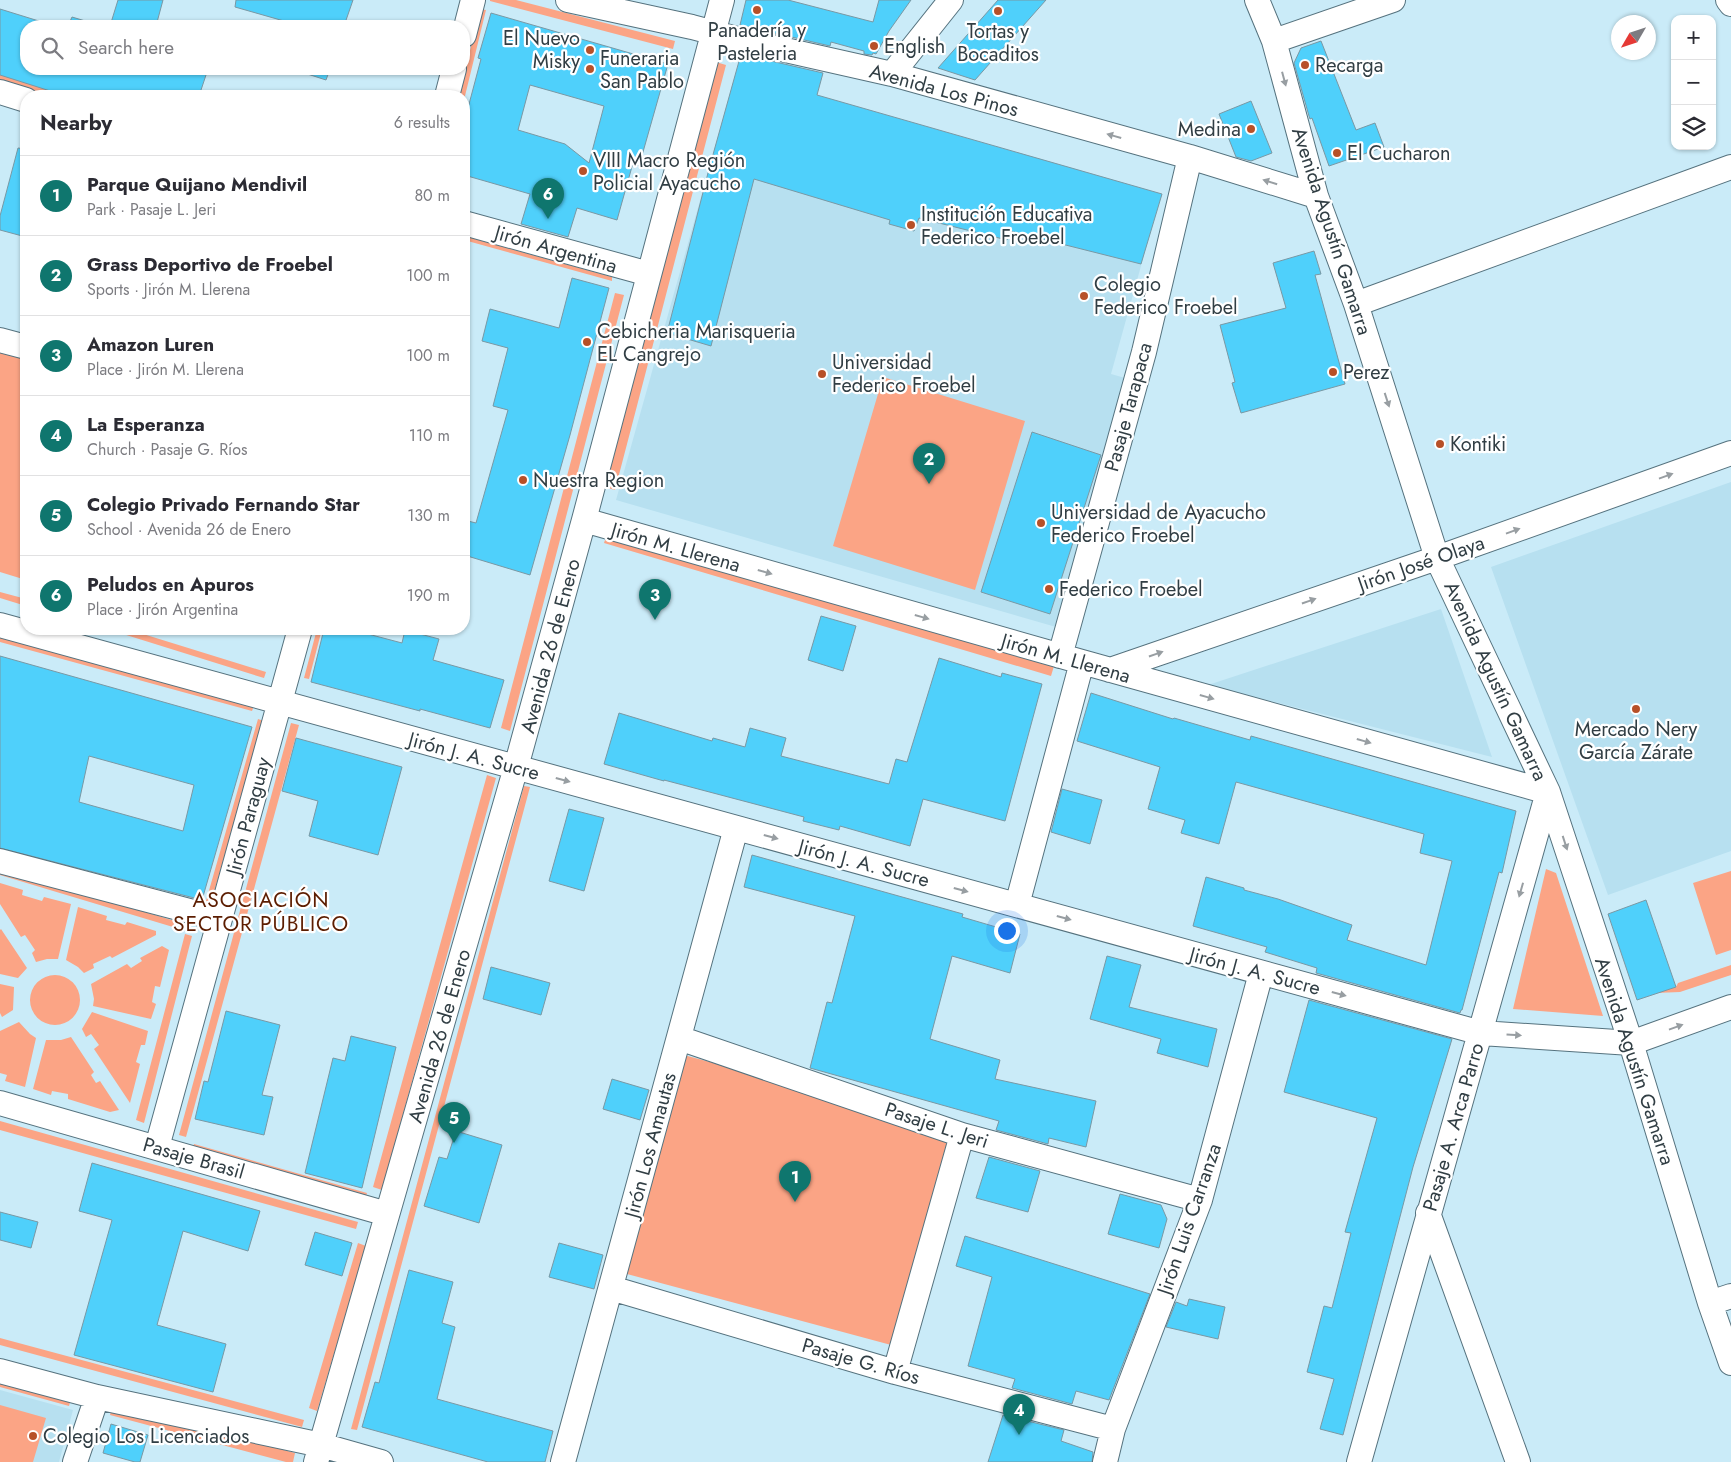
<!DOCTYPE html>
<html lang="en">
<head>
<meta charset="utf-8">
<style>
	:root { --surface:#fff; --page:#f7f7f7; --text:#2b2b33; --muted:#7c7c81; --line:#e1e1e2; --accent:#0f766e }
	body { margin:0; font-family:Jost,sans-serif; background:var(--page); color:var(--text) }
	.controls { position:absolute; right:15px; top:15px; display:grid; overflow:hidden; border-radius:10px; box-shadow:0 1px 4px #0004 }
	.controls button { width:45px; height:45px; display:grid; place-items:center; padding:0; border:0; border-bottom:1px solid var(--line); background:var(--surface); color:var(--text); font:25px sans-serif }
	.compass { position:absolute; left:1611px; top:15px; width:45px; height:45px; border-radius:50%; background:var(--surface); box-shadow:0 1px 4px #0004; rotate:231deg }
	.you { position:absolute; left:1006px; top:930px; width:18px; height:18px; margin:-12px; border:4px solid #fff; border-radius:50%; background:#1a73e8; box-shadow:0 0 0 8px #1a73e833 }
	.badge { display:grid; place-items:center; width:32px; height:32px; border-radius:50%; background:var(--accent); color:#fff; font-size:16px; font-weight:700 }
	.pin { position:absolute; translate:-50% -41px; filter:drop-shadow(0 1px 2px #0008) }
	.pin::after { content:''; position:absolute; top:26px; width:18px; height:15px; background:inherit; clip-path:polygon(0 0,100% 0,50% 100%) }
	.list { margin:0; padding:0; list-style:none }
	h2 { display:flex; justify-content:space-between; align-items:center; height:65px; margin:0; padding:0 20px; font-size:21px }
	h2 small { font-size:16px; font-weight:400; color:var(--muted) }
	.list li { display:grid; grid-template-columns:32px 1fr auto; gap:15px; align-items:center; box-sizing:border-box; height:80px; padding:0 20px; border-top:1px solid var(--line) }
	.list b { display:block; font-size:19px; white-space:nowrap }
	.list p { margin:0; font-size:16px; white-space:nowrap; color:var(--muted) }
	.list em { font-size:16px; font-style:normal; color:var(--muted) }
	.icon { flex:none; width:28px; height:28px; fill:none; stroke:currentColor; stroke-width:2; stroke-linecap:round; stroke-linejoin:round }
	.map { position:relative; flex:none; width:1731px; height:1462px; overflow:hidden }
	.search { position:absolute; background:var(--surface); box-shadow:0 1px 4px #0004; left:20px; top:20px; width:450px; height:55px; display:flex; align-items:center; gap:12px; box-sizing:border-box; padding:0 18px; border-radius:20px; color:var(--muted); font-size:19px }
	.panel { position:absolute; background:var(--surface); box-shadow:0 1px 4px #0004; left:20px; top:90px; width:450px; height:545px; border-radius:20px }
	.map>svg:first-child { display:block }
	.built { fill:#b7e0f0 }
	.green { fill:#fba485 }
	.building { fill:#4fd0fb; stroke:#7998a4; fill-rule:evenodd }
	.lines { fill:none; stroke-linecap:round; stroke-linejoin:round }
	.street-casing { stroke:#55727e; stroke-width:26 }
	.street { stroke:#fff; stroke-width:24 }
	.oneway { fill:#989ea2 }
	.poi-dot { fill:#b75028; stroke:#fff; stroke-width:2 }
	.labels { text-anchor:middle; stroke-width:4.5; stroke-linejoin:round; paint-order:stroke }
	.poi-label { font-size:20px; fill:#313e44; stroke:#fff; text-anchor:start }
	.street-label { font-size:20px; fill:#313e44; stroke:#fff }
	.neighbourhood-label { font-size:21px; letter-spacing:1px; fill:#5c1d01; stroke:#fff }
</style>
</head>
<body>
<div class="map">
<svg width="1731" height="1462" viewBox="0 0 1731 1462">
	<rect width="100%" height="100%" fill="#caebf8"/>
	<!-- built -->
	<path class="built" d="M 736,72 L 1161,194 L 1111,374 L 1132,380 L 1063,629 L 616,500 Z
		M 1731,482 L 1731,851 L 1608,895 L 1491,567 Z
		M 1441,609 L 1492,757 L 1208,685 Z
		M 0,1390 L 73,1410 L 59,1462 L 0,1462 Z"/>
	<!-- green -->
	<path class="green" d="M 490,0 L 516,0 L 675,41 L 673,49 L 490,1 Z
		M 480,9 L 486,10 L 464,100 L 464,96 L 459,96 Z
		M 716,62 L 726,65 L 615,490 L 604,487 Z
		M 0,74 L 74,96 L 49,96 L 0,81 Z
		M 464,236 L 612,277 L 612,281 L 464,240 Z
		M 615,293 L 624,295 L 510,731 L 501,728 Z
		M 0,349 L 26,356 L 26,580 L 0,572 Z
		M 883,377 L 1025,421 L 975,590 L 833,546 Z
		M 607,534 L 1054,666 L 1051,676 L 604,543 Z
		M 0,592 L 26,599 L 26,606 L 0,598 Z
		M 0,629 L 256,700 L 252,711 L 0,642 Z
		M 107,629 L 127,629 L 266,672 L 264,678 Z
		M 317,629 L 322,629 L 309,679 L 304,678 Z
		M 258,719 L 264,721 L 211,902 L 206,901 Z
		M 291,723 L 299,725 L 186,1137 L 179,1135 Z
		M 487,775 L 496,778 L 382,1190 L 373,1187 Z
		M 524,786 L 530,787 L 357,1430 L 351,1429 Z
		M 0,869 L 175,921 L 173,927 L 0,875 Z
		M 1546,869 L 1556,873 L 1603,1016 L 1513,1009 Z
		M 1731,871 L 1731,950 L 1716,955 L 1693,883 Z
		M 0,883 L 23,890 L 22,895 L 42,901 L 44,897 L 71,904 L 58,959 L 47,959 L 36,962 L 32,953 L 35,950 L 25,935 L 21,937 L 0,904 Z
		M 78,907 L 107,916 L 106,920 L 125,925 L 127,922 L 156,931 L 156,935 L 112,958 L 110,956 L 93,964 L 94,968 L 84,973 L 78,967 L 66,960 Z
		M 1,929 L 27,968 L 18,978 L 0,974 L 0,930 Z
		M 185,934 L 192,936 L 144,1123 L 136,1120 Z
		M 162,946 L 169,950 L 160,987 L 155,986 L 152,1002 L 156,1004 L 151,1019 L 93,1006 L 94,999 L 91,984 L 127,964 L 131,968 L 142,961 L 140,958 Z
		M 1731,965 L 1731,975 L 1680,992 L 1655,993 L 1676,987 L 1678,983 Z
		M30 1000a25 25 0 1 1 50 0a25 25 0 1 1-50 0Z
		M 0,984 L 14,987 L 13,1010 L 2,1017 L 0,1013 Z
		M 92,1012 L 148,1031 L 145,1045 L 141,1045 L 136,1062 L 140,1064 L 130,1103 L 94,1049 L 99,1045 L 91,1034 L 86,1037 L 82,1029 Z
		M 19,1022 L 30,1034 L 36,1038 L 25,1087 L 5,1081 L 7,1075 L 0,1073 L 0,1031 Z
		M 71,1037 L 94,1072 L 91,1075 L 96,1083 L 100,1081 L 119,1110 L 110,1112 L 68,1099 L 68,1094 L 52,1091 L 51,1095 L 33,1089 L 46,1040 L 61,1040 Z
		M 684,1055 L 963,1131 L 906,1349 L 627,1274 Z
		M 0,1121 L 358,1222 L 356,1229 L 0,1130 Z
		M 194,1144 L 367,1193 L 365,1199 L 192,1150 Z
		M 358,1243 L 366,1246 L 317,1411 L 309,1408 Z
		M 0,1338 L 304,1420 L 302,1427 L 0,1345 Z
		M 0,1375 L 72,1395 L 69,1406 L 0,1387 Z
		M 113,1404 L 295,1453 L 293,1462 L 286,1462 L 110,1415 Z
		M 0,1405 L 46,1418 L 33,1462 L 0,1462 Z"/>
	<!-- building -->
	<path class="building" d="M 118,0 L 163,0 L 156,26 L 110,26 Z
		M 236,0 L 353,0 L 344,26 L 298,26 L 298,25 L 235,7 Z
		M 746,0 L 788,0 L 873,22 L 879,0 L 911,0 L 889,31 L 876,54 L 873,53 L 872,55 L 864,54 L 864,51 L 831,42 L 830,46 L 740,25 Z
		M 998,0 L 1046,0 L 975,80 L 938,68 Z
		M 0,9 L 55,26 L 26,26 L 26,69 L 208,69 L 199,96 L 66,96 L 0,75 Z
		M 491,13 L 668,64 L 639,166 L 633,163 L 617,220 L 577,208 L 568,237 L 521,224 L 530,194 L 464,175 L 464,123 L 481,59 L 478,58 ZM 530,85 L 604,106 L 589,163 L 565,144 L 518,130 Z
		M 72,17 L 102,26 L 68,26 Z
		M 1321,41 L 1356,130 L 1375,123 L 1384,147 L 1329,166 L 1312,118 L 1310,119 L 1309,116 L 1294,63 L 1301,48 Z
		M 741,54 L 823,73 L 817,95 L 1162,194 L 1141,264 L 1010,231 L 1007,240 L 919,218 L 914,231 L 889,224 L 890,220 L 754,179 L 711,346 L 667,333 L 709,169 Z
		M 292,69 L 330,69 L 326,80 Z
		M 1251,101 L 1272,153 L 1251,161 L 1236,157 L 1219,114 Z
		M 18,148 L 26,149 L 26,237 L 0,230 L 0,216 Z
		M 1314,251 L 1321,274 L 1315,275 L 1345,384 L 1241,413 L 1232,383 L 1235,382 L 1220,325 L 1286,308 L 1273,263 Z
		M 572,278 L 609,288 L 570,435 L 530,575 L 464,555 L 464,520 L 476,523 L 508,410 L 493,406 L 508,348 L 482,341 L 490,309 L 559,328 Z
		M 1032,432 L 1101,455 L 1050,614 L 981,592 Z
		M 821,616 L 856,626 L 843,671 L 808,660 Z
		M 324,629 L 349,629 L 402,643 L 405,630 L 439,639 L 433,660 L 504,680 L 490,728 L 420,709 L 420,711 L 311,682 Z
		M 0,656 L 252,727 L 202,900 L 0,848 ZM 89,756 L 194,785 L 183,831 L 79,802 Z
		M 939,658 L 1001,677 L 1002,673 L 1042,684 L 1005,821 L 923,799 L 910,846 L 840,826 L 839,830 L 803,821 L 804,817 L 664,780 L 664,781 L 604,764 L 619,713 L 712,741 L 713,738 L 745,747 L 750,728 L 786,738 L 781,756 L 889,784 L 896,759 L 907,762 Z
		M 1091,693 L 1173,719 L 1174,718 L 1250,740 L 1251,736 L 1516,811 L 1502,873 L 1499,872 L 1462,1010 L 1461,1010 L 1460,1013 L 1316,973 L 1317,968 L 1265,952 L 1267,947 L 1193,926 L 1206,877 L 1244,888 L 1244,890 L 1278,899 L 1352,925 L 1347,940 L 1426,965 L 1452,861 L 1420,853 L 1424,834 L 1236,782 L 1219,844 L 1181,833 L 1185,820 L 1148,809 L 1160,767 L 1077,741 Z
		M 296,738 L 402,767 L 378,855 L 309,836 L 318,801 L 282,791 Z
		M 1062,789 L 1102,800 L 1090,844 L 1051,832 Z
		M 569,809 L 604,818 L 584,891 L 549,881 Z
		M 752,855 L 963,914 L 962,917 L 1020,934 L 1010,973 L 952,956 L 930,1039 L 1000,1060 L 995,1079 L 1096,1101 L 1086,1147 L 1049,1138 L 1048,1144 L 996,1130 L 999,1121 L 810,1068 L 827,1002 L 832,1003 L 855,916 L 744,887 Z
		M 1646,900 L 1676,987 L 1637,1000 L 1608,914 Z
		M 1107,956 L 1141,965 L 1129,1007 L 1217,1029 L 1208,1067 L 1157,1053 L 1161,1039 L 1090,1019 Z
		M 491,967 L 550,983 L 541,1015 L 483,999 Z
		M 1309,1000 L 1452,1039 L 1413,1167 L 1343,1435 L 1320,1429 L 1334,1379 L 1307,1372 L 1324,1306 L 1332,1308 L 1351,1233 L 1345,1232 L 1377,1118 L 1284,1092 Z
		M 226,1011 L 280,1025 L 262,1095 L 273,1097 L 264,1135 L 195,1119 L 204,1081 L 208,1082 Z
		M 351,1036 L 396,1047 L 362,1188 L 305,1173 L 333,1058 L 345,1061 Z
		M 612,1079 L 649,1090 L 640,1120 L 603,1109 Z
		M 456,1131 L 502,1145 L 479,1223 L 424,1206 L 439,1157 L 447,1159 Z
		M 989,1157 L 1040,1171 L 1028,1212 L 976,1198 Z
		M 92,1163 L 260,1211 L 248,1251 L 183,1231 L 157,1325 L 226,1344 L 213,1392 L 74,1355 L 112,1220 L 79,1211 Z
		M 1120,1194 L 1161,1205 L 1167,1219 L 1159,1248 L 1108,1234 Z
		M 0,1212 L 38,1222 L 31,1248 L 0,1240 Z
		M 315,1232 L 352,1243 L 342,1276 L 305,1265 Z
		M 965,1236 L 1150,1294 L 1109,1400 L 1076,1391 L 1072,1404 L 1012,1388 L 1015,1379 L 968,1366 L 992,1277 L 956,1266 Z
		M 559,1243 L 603,1255 L 594,1289 L 549,1277 Z
		M 409,1270 L 453,1282 L 442,1323 L 455,1327 L 437,1399 L 553,1431 L 545,1462 L 488,1462 L 362,1427 L 375,1382 L 379,1383 Z
		M 1189,1299 L 1225,1307 L 1218,1339 L 1166,1327 L 1176,1302 L 1187,1306 Z
		M 1003,1415 L 1064,1430 L 1061,1441 L 1093,1452 L 1092,1462 L 988,1462 Z
		M 111,1424 L 148,1435 L 140,1462 L 135,1462 L 103,1453 Z"/>
	<g class="lines">
		<defs>
			<path id="street" d="M 568,0 L 692,27 L 741,40 L 892,74 L 1190,157 L 1316,196
				M 1257,0 L 1274,41 L 1316,196 L 1356,304 L 1437,558 L 1548,792 L 1631,1043 L 1710,1303 L 1731,1363
				M 1728,0 L 1731,4
				M 464,35 L 473,0
				M 1274,41 L 1393,0
				M 892,74 L 951,0
				M 0,92 L 26,100
				M 447,96 L 454,69
				M 464,223 L 649,274
				M 1356,304 L 1731,167
				M 0,340 L 26,347
				M 584,520 L 1082,662 L 1548,792 C 1486,1016 1421,1238 1359,1462
				M 0,625 L 1481,1033 L 1631,1043 L 1731,1007
				M 1060,656 L 1144,352 L 1190,157
				M 1110,670 L 1437,558 L 1731,453
				M 0,861 L 220,919
				M 1017,905 L 1082,662
				M 679,1038 L 962,1135 L 1200,1200
				M 0,1103 L 387,1214
				M 157,1147 L 300,629
				M 1428,1213 L 1518,1462
				M 611,1288 L 895,1372 L 1113,1429
				M 1710,1303 L 1731,1296
				M 0,1371 L 97,1397 L 321,1445 L 381,1462
				M 895,1372 L 962,1135
				M 75,1462 L 97,1397
				M 316,1462 L 516,767 L 584,520 L 722,0
				M 563,1462 L 736,828
				M 1105,1462 L 1113,1429 L 1200,1200 L 1261,973"/>
		</defs>
		<!-- street casing -->
		<use href="#street" class="street-casing"/>
		<!-- street -->
		<use href="#street" class="street"/>
	</g>
	<!-- one-way arrows -->
	<defs><path id="oneway-solid" d="M-6-.8H1V-3.2L6.5 0L1 3.2V.8H-6Z" transform="scale(1.25)"/></defs>
	<g class="oneway">
		<use href="#oneway-solid" transform="translate(1284 79) rotate(75)"/>
		<use href="#oneway-solid" transform="translate(1114 136) rotate(-164)"/>
		<use href="#oneway-solid" transform="translate(1270 182) rotate(-163)"/>
		<use href="#oneway-solid" transform="translate(1387 400) rotate(72)"/>
		<use href="#oneway-solid" transform="translate(1666 476) rotate(-20)"/>
		<use href="#oneway-solid" transform="translate(1513 531) rotate(-20)"/>
		<use href="#oneway-solid" transform="translate(765 572) rotate(16)"/>
		<use href="#oneway-solid" transform="translate(1309 601) rotate(-19)"/>
		<use href="#oneway-solid" transform="translate(922 617) rotate(16)"/>
		<use href="#oneway-solid" transform="translate(1156 654) rotate(-19)"/>
		<use href="#oneway-solid" transform="translate(1207 697) rotate(16)"/>
		<use href="#oneway-solid" transform="translate(1364 741) rotate(16)"/>
		<use href="#oneway-solid" transform="translate(563 780) rotate(15)"/>
		<use href="#oneway-solid" transform="translate(771 837) rotate(15)"/>
		<use href="#oneway-solid" transform="translate(1565 843) rotate(72)"/>
		<use href="#oneway-solid" transform="translate(961 890) rotate(15)"/>
		<use href="#oneway-solid" transform="translate(1521 890) rotate(106)"/>
		<use href="#oneway-solid" transform="translate(1064 918) rotate(15)"/>
		<use href="#oneway-solid" transform="translate(1339 994) rotate(15)"/>
		<use href="#oneway-solid" transform="translate(1676 1027) rotate(-20)"/>
		<use href="#oneway-solid" transform="translate(1514 1035) rotate(4)"/>
	</g>
	<!-- markers -->
	<g class="poi-dot">
		<circle cx="757" cy="10" r="5"/>
		<circle cx="998" cy="11" r="5"/>
		<circle cx="874" cy="46" r="5"/>
		<circle cx="590" cy="50" r="5"/>
		<circle cx="1305" cy="65" r="5"/>
		<circle cx="590" cy="69" r="5"/>
		<circle cx="1251" cy="129" r="5"/>
		<circle cx="1337" cy="153" r="5"/>
		<circle cx="583" cy="171" r="5"/>
		<circle cx="911" cy="225" r="5"/>
		<circle cx="1084" cy="296" r="5"/>
		<circle cx="587" cy="342" r="5"/>
		<circle cx="1333" cy="372" r="5"/>
		<circle cx="822" cy="374" r="5"/>
		<circle cx="1440" cy="444" r="5"/>
		<circle cx="523" cy="480" r="5"/>
		<circle cx="1041" cy="523" r="5"/>
		<circle cx="1049" cy="589" r="5"/>
		<circle cx="1636" cy="709" r="5"/>
		<circle cx="33" cy="1436" r="5"/>
	</g>
	<g class="labels">
		<!-- poi labels -->
		<g class="poi-label">
			<text x="757" y="37" text-anchor="middle">Panadería y<tspan x="757" dy="23">Pasteleria</tspan></text>
			<text x="998" y="38" text-anchor="middle">Tortas y<tspan x="998" dy="23">Bocaditos</tspan></text>
			<text x="580" y="45" text-anchor="end">El Nuevo<tspan x="580" dy="23">Misky</tspan></text>
			<text x="884" y="53">English</text>
			<text x="600" y="65">Funeraria<tspan x="600" dy="23">San Pablo</tspan></text>
			<text x="1315" y="72">Recarga</text>
			<text x="1241" y="136" text-anchor="end">Medina</text>
			<text x="1347" y="160">El Cucharon</text>
			<text x="593" y="167">VIII Macro Región<tspan x="593" dy="23">Policial Ayacucho</tspan></text>
			<text x="921" y="221">Institución Educativa<tspan x="921" dy="23">Federico Froebel</tspan></text>
			<text x="1094" y="291">Colegio<tspan x="1094" dy="23">Federico Froebel</tspan></text>
			<text x="597" y="338">Cebicheria Marisqueria<tspan x="597" dy="23">EL Cangrejo</tspan></text>
			<text x="832" y="369">Universidad<tspan x="832" dy="23">Federico Froebel</tspan></text>
			<text x="1343" y="379">Perez</text>
			<text x="1450" y="451">Kontiki</text>
			<text x="533" y="487">Nuestra Region</text>
			<text x="1051" y="519">Universidad de Ayacucho<tspan x="1051" dy="23">Federico Froebel</tspan></text>
			<text x="1059" y="596">Federico Froebel</text>
			<text x="1636" y="736" text-anchor="middle">Mercado Nery<tspan x="1636" dy="23">García Zárate</tspan></text>
			<text x="43" y="1443">Colegio Los Licenciados</text>
		</g>
		<!-- street labels -->
		<g class="street-label">
			<text transform="translate(944 90) rotate(15)" y="7">Avenida Los Pinos</text>
			<text transform="translate(1332 231) rotate(72)" y="7">Avenida Agustín Gamarra</text>
			<text transform="translate(556 249) rotate(16)" y="7">Jirón Argentina</text>
			<text transform="translate(1128 407) rotate(-75)" y="7">Pasaje Tarapaca</text>
			<text transform="translate(676 547) rotate(16)" y="7">Jirón M. Llerena</text>
			<text transform="translate(1421 563) rotate(-19)" y="7">Jirón José Olaya</text>
			<text transform="translate(550 646) rotate(-75)" y="7">Avenida 26 de Enero</text>
			<text transform="translate(1066 658) rotate(16)" y="7">Jirón M. Llerena</text>
			<text transform="translate(1496 681) rotate(65)" y="7">Avenida Agustín Gamarra</text>
			<text transform="translate(474 756) rotate(15)" y="7">Jirón J. A. Sucre</text>
			<text transform="translate(248 816) rotate(-75)" y="7">Jirón Paraguay</text>
			<text transform="translate(864 863) rotate(15)" y="7">Jirón J. A. Sucre</text>
			<text transform="translate(1255 971) rotate(15)" y="7">Jirón J. A. Sucre</text>
			<text transform="translate(439 1036) rotate(-74)" y="7">Avenida 26 de Enero</text>
			<text transform="translate(1635 1061) rotate(72)" y="7">Avenida Agustín Gamarra</text>
			<text transform="translate(937 1125) rotate(18)" y="7">Pasaje L. Jeri</text>
			<text transform="translate(1453 1127) rotate(-74)" y="7">Pasaje A. Arca Parro</text>
			<text transform="translate(650 1145) rotate(-75)" y="7">Jirón Los Amautas</text>
			<text transform="translate(194 1158) rotate(16)" y="7">Pasaje Brasil</text>
			<text transform="translate(1189 1219) rotate(-71)" y="7">Jirón Luis Carranza</text>
			<text transform="translate(861 1361) rotate(16)" y="7">Pasaje G. Ríos</text>
		</g>
		<!-- neighbourhood labels -->
		<g class="neighbourhood-label">
			<text x="261" y="907">ASOCIACIÓN<tspan x="261" dy="24">SECTOR PÚBLICO</tspan></text>
		</g>
	</g>
</svg>
<div class="controls">
<button>+</button>
<button>−</button>
<button><svg class="icon" aria-label="layers" viewBox="0 0 24 24"><path d="M12 4l9 5-9 5-9-5zM3 14l9 5 9-5"/></svg></button>
</div>
<svg class="compass" viewBox="-18 -18 36 36"><path d="M0-13l5 13h-10z" fill="#e53935"/><path d="M0 13l5-13h-10z" fill="#7c7c81"/></svg>
<div class="you"></div>
<div class="pin badge" style="left:795px;top:1202px">1</div>
<div class="pin badge" style="left:929px;top:484px">2</div>
<div class="pin badge" style="left:655px;top:620px">3</div>
<div class="pin badge" style="left:1019px;top:1435px">4</div>
<div class="pin badge" style="left:454px;top:1143px">5</div>
<div class="pin badge" style="left:548px;top:219px">6</div>
<div class="search"><svg class="icon" aria-label="search" viewBox="0 0 24 24"><circle cx="10" cy="10" r="6"/><path d="M15 15l6 6"/></svg>Search here</div>
<section class="panel">
<h2>Nearby<small>6 results</small></h2>
<ul class="list">
<li><span class="badge">1</span><div><b>Parque Quijano Mendivil</b><p>Park · Pasaje L. Jeri</p></div><em>80 m</em></li>
<li><span class="badge">2</span><div><b>Grass Deportivo de Froebel</b><p>Sports · Jirón M. Llerena</p></div><em>100 m</em></li>
<li><span class="badge">3</span><div><b>Amazon Luren</b><p>Place · Jirón M. Llerena</p></div><em>100 m</em></li>
<li><span class="badge">4</span><div><b>La Esperanza</b><p>Church · Pasaje G. Ríos</p></div><em>110 m</em></li>
<li><span class="badge">5</span><div><b>Colegio Privado Fernando Star</b><p>School · Avenida 26 de Enero</p></div><em>130 m</em></li>
<li><span class="badge">6</span><div><b>Peludos en Apuros</b><p>Place · Jirón Argentina</p></div><em>190 m</em></li>
</ul>
</section>
</div>
</body>
</html>
